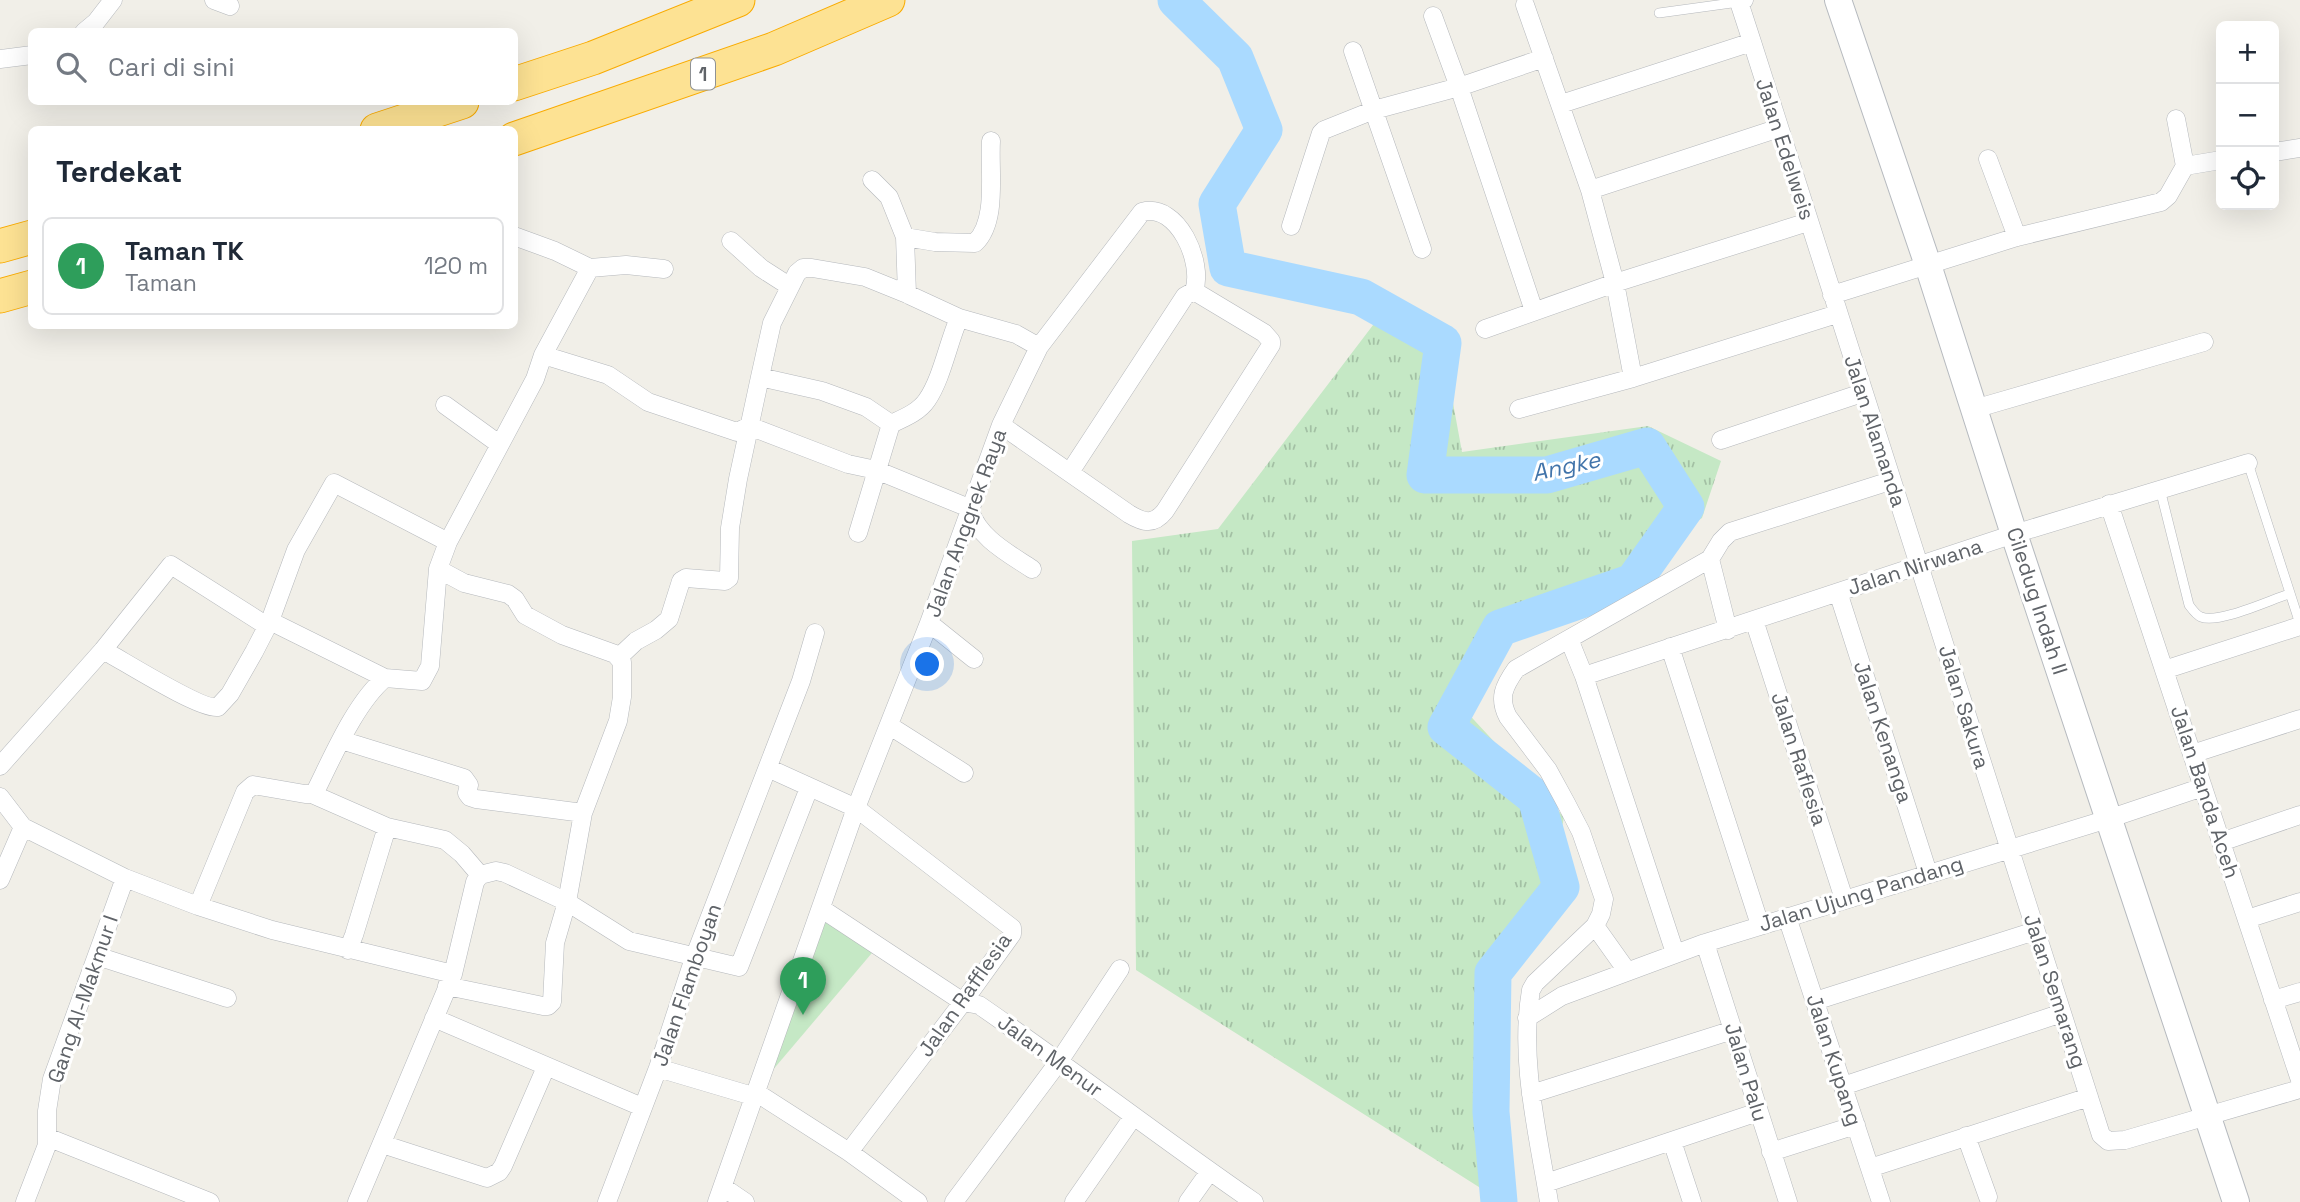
<!DOCTYPE html>
<html lang="id">
<head>
<meta charset="utf-8">
<style>
	:root { --surface:#fff; --page:#f6f6f7; --text:#1f2937; --muted:#747a83; --line:#e0e1e3; --accent:#ea4335 }
	body { margin:0; font-family:"Space Grotesk",sans-serif; background:var(--page); color:var(--text) }
	.controls { position:absolute; right:21px; top:21px; display:grid; overflow:hidden; border-radius:10px; box-shadow:0 7px 28px #0002 }
	.controls button { width:63px; height:63px; display:grid; place-items:center; padding:0; border:0; border-bottom:2px solid var(--line); background:var(--surface); color:var(--text); font:35px sans-serif }
	.you { position:absolute; left:928px; top:665px; width:24px; height:24px; margin:-18px; border:5px solid #fff; border-radius:50%; background:#1a73e8; box-shadow:0 0 0 10px #1a73e833 }
	.badge { display:grid; place-items:center; width:46px; height:46px; border-radius:50%; background:var(--accent); color:#fff; font-size:23px; font-weight:700 }
	.pin { position:absolute; translate:-50% -58px; filter:drop-shadow(0 2px 4px #0008) }
	.pin::after { content:''; position:absolute; top:37px; width:24px; height:21px; background:inherit; clip-path:polygon(0 0,100% 0,50% 100%) }
	.list { margin:0; padding:0; list-style:none }
	h2 { display:flex; justify-content:space-between; align-items:center; height:91px; margin:0; padding:0 28px; font-size:30px }
	h2 small { font-size:23px; font-weight:400; color:var(--muted) }
	.list li { display:grid; grid-template-columns:46px 1fr auto; gap:21px; align-items:center; box-sizing:border-box; height:98px; margin:0 14px 14px; padding:0 14px; border:2px solid var(--line); border-radius:10px }
	.list b { display:block; font-size:26px; white-space:nowrap }
	.list p { margin:0; font-size:23px; white-space:nowrap; color:var(--muted) }
	.list em { font-size:23px; font-style:normal; color:var(--muted) }
	.icon { flex:none; width:38px; height:38px; fill:none; stroke:currentColor; stroke-width:2; stroke-linecap:round; stroke-linejoin:round }
	.map { position:relative; flex:none; width:2300px; height:1202px; overflow:hidden }
	.search { position:absolute; background:var(--surface); box-shadow:0 7px 28px #0002; left:28px; top:28px; width:490px; height:77px; display:flex; align-items:center; gap:18px; box-sizing:border-box; padding:0 24px; border-radius:10px; color:var(--muted); font-size:26px }
	.panel { position:absolute; background:var(--surface); box-shadow:0 7px 28px #0002; left:28px; top:126px; width:490px; height:203px; border-radius:10px }
	.map>svg:first-child { display:block }
	.grass { fill:url(#grass-tufts) }
	.green { fill:#c5e8c5 }
	.lines { fill:none; stroke-linecap:round; stroke-linejoin:round }
	.river { stroke:#aadaff; stroke-width:37 }
	.lane-casing { stroke:#b5b8bc; stroke-width:10 }
	.street-casing { stroke:#b5b8bc; stroke-width:19 }
	.secondary-casing { stroke:#b6babf; stroke-width:28 }
	.highway-casing { stroke:#f9ab00; stroke-width:35 }
	.lane { stroke:#fff; stroke-width:9 }
	.street { stroke:#fff; stroke-width:18 }
	.secondary { stroke:#fff; stroke-width:26 }
	.highway { stroke:#fde293; stroke-width:33 }
	.labels { text-anchor:middle; stroke-width:6; stroke-linejoin:round; paint-order:stroke }
	.shield { fill:#fff; stroke:#8f9295; stroke-width:2 }
	.shield-label { font-size:19px; font-weight:bold; fill:#5f6368 }
	.street-label { font-size:21px; fill:#5f6368; stroke:#fff }
	.water-label { font-size:23px; font-style:italic; fill:#4174aa; stroke:#fff }
</style>
</head>
<body>
<div class="map">
<svg width="2300" height="1202" viewBox="0 0 2300 1202">
	<defs>
		<pattern id="grass-tufts" width="24" height="20" patternUnits="userSpaceOnUse" patternTransform="scale(1.75)"><rect width="24" height="20" fill="#c5e8c5"/><path d="M3 7l-1-3M5 7V3M7 7l1-3M15 17l-1-3M17 17v-4M19 17l1-3" fill="none" stroke="#a3c0a4"/></pattern>
	</defs>
	<rect width="100%" height="100%" fill="#f1efe8"/>
	<!-- grass -->
	<path class="grass" d="M 1386,308 L 1440,332 L 1462,452 L 1648,426 L 1721,461 L 1702,518 L 1587,590 L 1494,632 L 1462,707 L 1564,817 L 1550,888 L 1483,960 L 1501,1201 L 1136,970 L 1132,541 L 1218,529 Z"/>
	<!-- green -->
	<path class="green" d="M 825,912 L 877,947 L 761,1084 Z"/>
	<g class="lines">
		<!-- river -->
		<path class="river" d="M 1176,0 L 1235,58 L 1264,130 L 1217,204 L 1228,268 L 1361,297 L 1443,343 L 1425,475 L 1547,475 L 1647,446 L 1686,507 L 1633,582 L 1500,628 L 1446,727 L 1536,798 L 1561,887 L 1493,973 L 1491,1112 L 1499,1202"/>
		<defs>
			<path id="lane" d="M 1659,13 L 1739,2
				M 2248,463 L 2300,624
				M 2160,489 L 2189,605 C 2192,609 2196,615 2201,617 C 2219,624 2270,600 2289,594"/>
			<path id="street" d="M 214,0 L 230,6
				M 1744,0 L 1739,2 L 1752,42 L 2101,1135 L 2108,1141 L 2125,1140 L 2300,1089
				M 1525,5 L 1590,190 L 1615,283 L 1633,378
				M 1433,16 L 1459,87 L 1534,311
				M 84,32 L 96,22 L 113,0
				M 1353,51 L 1422,249
				M 0,59 L 32,55
				M 1561,104 L 1752,42
				M 2274,152 L 2300,148
				M 1988,159 L 2017,237
				M 2185,166 L 2221,160
				M 872,180 L 889,197 L 905,237 L 907,294
				M 1590,190 L 1779,128
				M 1291,226 L 1321,133 L 1324,130 L 1374,110 L 1459,87 L 1544,58
				M 514,236 L 555,251 L 590,268 L 626,265 L 664,269
				M 905,237 L 935,242 L 975,243 C 998,221 989,172 991,141
				M 731,241 L 761,268 L 789,286
				M 1832,295 L 2017,237 L 2161,202 L 2168,196 L 2185,166 L 2176,119
				M 1485,329 L 1615,283 L 1808,222
				M 543,355 L 608,375 L 648,402 L 737,432 L 749,426
				M 760,377 L 822,391 L 866,407 L 891,424
				M 445,405 L 499,444
				M 1519,409 L 1633,378 L 1837,314
				M 1974,409 L 2204,342
				M 1001,425 L 1129,514 C 1144,523 1154,525 1165,511 L 1271,345 L 1271,341 L 1264,333 L 1194,291
				M 749,426 L 848,464 L 876,470 L 969,508 C 978,538 1008,553 1032,569
				M 1721,440 L 1862,393
				M 1070,472 L 1185,296 L 1194,291
				M 2109,504 L 2300,1080
				M 858,533 L 891,424 C 904,418 919,412 927,400 C 942,378 948,343 959,318
				M 438,569 L 464,583 L 508,594 L 515,599 L 525,615 L 562,635 L 615,654 L 622,662 L 622,697 L 618,721 L 583,813 L 567,902 L 555,943 L 552,1002 L 548,1006 L 543,1006 L 447,986
				M 1838,592 L 1928,873
				M 1754,620 L 1844,899
				M 270,621 L 385,678 L 422,681 L 430,666 L 438,569 L 448,542 L 535,379 L 543,355 L 590,268
				M 929,623 L 974,659
				M 1728,630 L 1710,559 L 1721,541 L 1730,532 L 1890,481
				M 1569,639 L 1584,676 L 1675,953
				M 1670,647 L 1760,925
				M 103,650 C 122,660 202,711 218,707 L 230,694 L 254,652 L 270,621 L 296,550 L 334,483 L 448,542
				M 619,657 L 636,641 L 656,630 L 669,619 L 681,581 L 686,578 L 725,581 L 729,578 L 730,528 L 738,479 L 760,377 L 772,323 L 797,273 L 803,268 L 812,268 L 865,277 L 907,294 L 959,318 L 1016,334 L 1039,347
				M 2164,670 L 2300,626
				M 1584,676 L 2014,534 L 2248,463
				M 890,726 L 964,773
				M 341,740 L 464,778 L 469,785 L 467,793 L 470,797 L 476,799 L 583,813
				M 2192,754 L 2300,719
				M 0,766 L 103,650 L 171,565 L 267,626
				M 768,768 L 856,808 L 1012,928 L 1012,934 L 963,1002 L 849,1152
				M 312,794 L 316,790 C 333,756 356,702 385,678
				M 0,797 L 23,827 L 125,878 L 198,906 L 272,930 L 453,974
				M 2221,842 L 2300,815
				M 0,880 L 23,827
				M 198,906 L 245,792 L 253,785 L 305,794 L 312,794 L 387,827 L 445,840 L 462,854 L 480,875
				M 822,909 L 963,1002 L 979,1005 C 1072,1069 1161,1138 1254,1202
				M 1787,917 L 1881,1202
				M 2247,919 L 2300,902
				M 1595,926 L 1627,971
				M 1705,943 L 1788,1202
				M 348,950 L 354,935 L 387,827
				M 97,956 L 227,998
				M 2273,1000 L 2300,992
				M 1815,1001 L 2035,931
				M 434,1018 L 642,1107
				M 1527,1018 L 1562,996 L 1705,943 L 2108,819 L 2203,787
				M 658,1068 L 756,1097
				M 1843,1086 L 2062,1013
				M 757,1093 L 849,1152 L 918,1202
				M 1531,1094 L 1733,1030
				M 1966,1136 L 1988,1197
				M 47,1137 L 210,1202
				M 1672,1141 L 1692,1202
				M 382,1144 L 487,1178 L 499,1172 L 503,1166 L 546,1067
				M 1771,1152 L 1856,1125
				M 1870,1168 L 2089,1097
				M 1546,1183 L 1758,1112
				M 723,1187 L 745,1202
				M 25,1202 L 47,1145 L 47,1111 L 52,1079 L 125,878
				M 357,1202 L 453,974 L 475,882 L 480,875 L 496,871 L 505,873 L 567,902 L 629,941 L 739,967 L 809,788
				M 607,1202 L 658,1068 L 694,958 L 801,681 L 815,633
				M 717,1202 L 856,808 L 929,623 L 1001,425 L 1039,347 L 1142,212 C 1178,202 1204,263 1194,291
				M 954,1202 L 1060,1060 L 1120,969
				M 1074,1202 L 1133,1117
				M 1188,1202 L 1210,1171
				M 1549,1202 C 1538,1133 1519,1060 1531,990 L 1535,983 L 1595,926 L 1601,914 L 1604,899 L 1581,832 L 1566,803 L 1548,770 L 1508,717 C 1498,698 1504,686 1516,669 L 1710,559"/>
			<path id="secondary" d="M 1838,0 L 1928,265 L 2014,534 L 2236,1202"/>
			<path id="highway" d="M 514,84 L 593,58 L 738,0
				M 377,130 L 462,102
				M 514,139 L 774,49 L 888,0
				M 0,246 L 32,237
				M 0,296 L 32,287"/>
		</defs>
		<!-- lane casing -->
		<use href="#lane" class="lane-casing"/>
		<!-- street casing -->
		<use href="#street" class="street-casing"/>
		<!-- secondary casing -->
		<use href="#secondary" class="secondary-casing"/>
		<!-- highway casing -->
		<use href="#highway" class="highway-casing"/>
		<!-- lane -->
		<use href="#lane" class="lane"/>
		<!-- street -->
		<use href="#street" class="street"/>
		<!-- secondary -->
		<use href="#secondary" class="secondary"/>
		<!-- highway -->
		<use href="#highway" class="highway"/>
	</g>
	<g class="labels">
		<!-- shield labels -->
		<rect class="shield" x="691" y="58.5" width="24" height="31" rx="5"/>
		<g class="shield-label">
			<text x="703" y="81">1</text>
		</g>
		<!-- street labels -->
		<g class="street-label">
			<text transform="translate(1785 149) rotate(72)" y="7">Jalan Edelweis</text>
			<text transform="translate(1875 431) rotate(72)" y="7">Jalan Alamanda</text>
			<text transform="translate(966 523) rotate(-70)" y="7">Jalan Anggrek Raya</text>
			<text transform="translate(1915 567) rotate(-18)" y="7">Jalan Nirwana</text>
			<text transform="translate(2037 601) rotate(72)" y="7">Ciledug Indah II</text>
			<text transform="translate(1964 707) rotate(73)" y="7">Jalan Sakura</text>
			<text transform="translate(1883 732) rotate(72)" y="7">Jalan Kenanga</text>
			<text transform="translate(1799 759) rotate(72)" y="7">Jalan Raflesia</text>
			<text transform="translate(2205 792) rotate(72)" y="7">Jalan Banda Aceh</text>
			<text transform="translate(1861 894) rotate(-17)" y="7">Jalan Ujung Pandang</text>
			<text transform="translate(687 985) rotate(-71)" y="7">Jalan Flamboyan</text>
			<text transform="translate(2055 991) rotate(72)" y="7">Jalan Semarang</text>
			<text transform="translate(965 995) rotate(-55)" y="7">Jalan Rafflesia</text>
			<text transform="translate(83 999) rotate(-71)" y="7">Gang Al-Makmur I</text>
			<text transform="translate(1050 1056) rotate(36)" y="7">Jalan Menur</text>
			<text transform="translate(1834 1060) rotate(72)" y="7">Jalan Kupang</text>
			<text transform="translate(1746 1072) rotate(73)" y="7">Jalan Palu</text>
		</g>
		<!-- water labels -->
		<g class="water-label">
			<text transform="translate(1566 466) rotate(-12)" y="8">Angke</text>
		</g>
	</g>
</svg>
<div class="controls">
<button>+</button>
<button>−</button>
<button><svg class="icon" aria-label="locate" viewBox="0 0 24 24"><circle cx="12" cy="12" r="6"/><path d="M12 2v4M12 18v4M2 12h4M18 12h4"/></svg></button>
</div>
<div class="you"></div>
<div class="pin badge" style="left:803px;top:1015px;background:#2e9e5b">1</div>
<div class="search"><svg class="icon" aria-label="search" viewBox="0 0 24 24"><circle cx="10" cy="10" r="6"/><path d="M15 15l6 6"/></svg>Cari di sini</div>
<section class="panel">
<h2>Terdekat<small></small></h2>
<ul class="list">
<li><span class="badge" style="background:#2e9e5b">1</span><div><b>Taman TK</b><p>Taman</p></div><em>120 m</em></li>
</ul>
</section>
</div>
</body>
</html>
